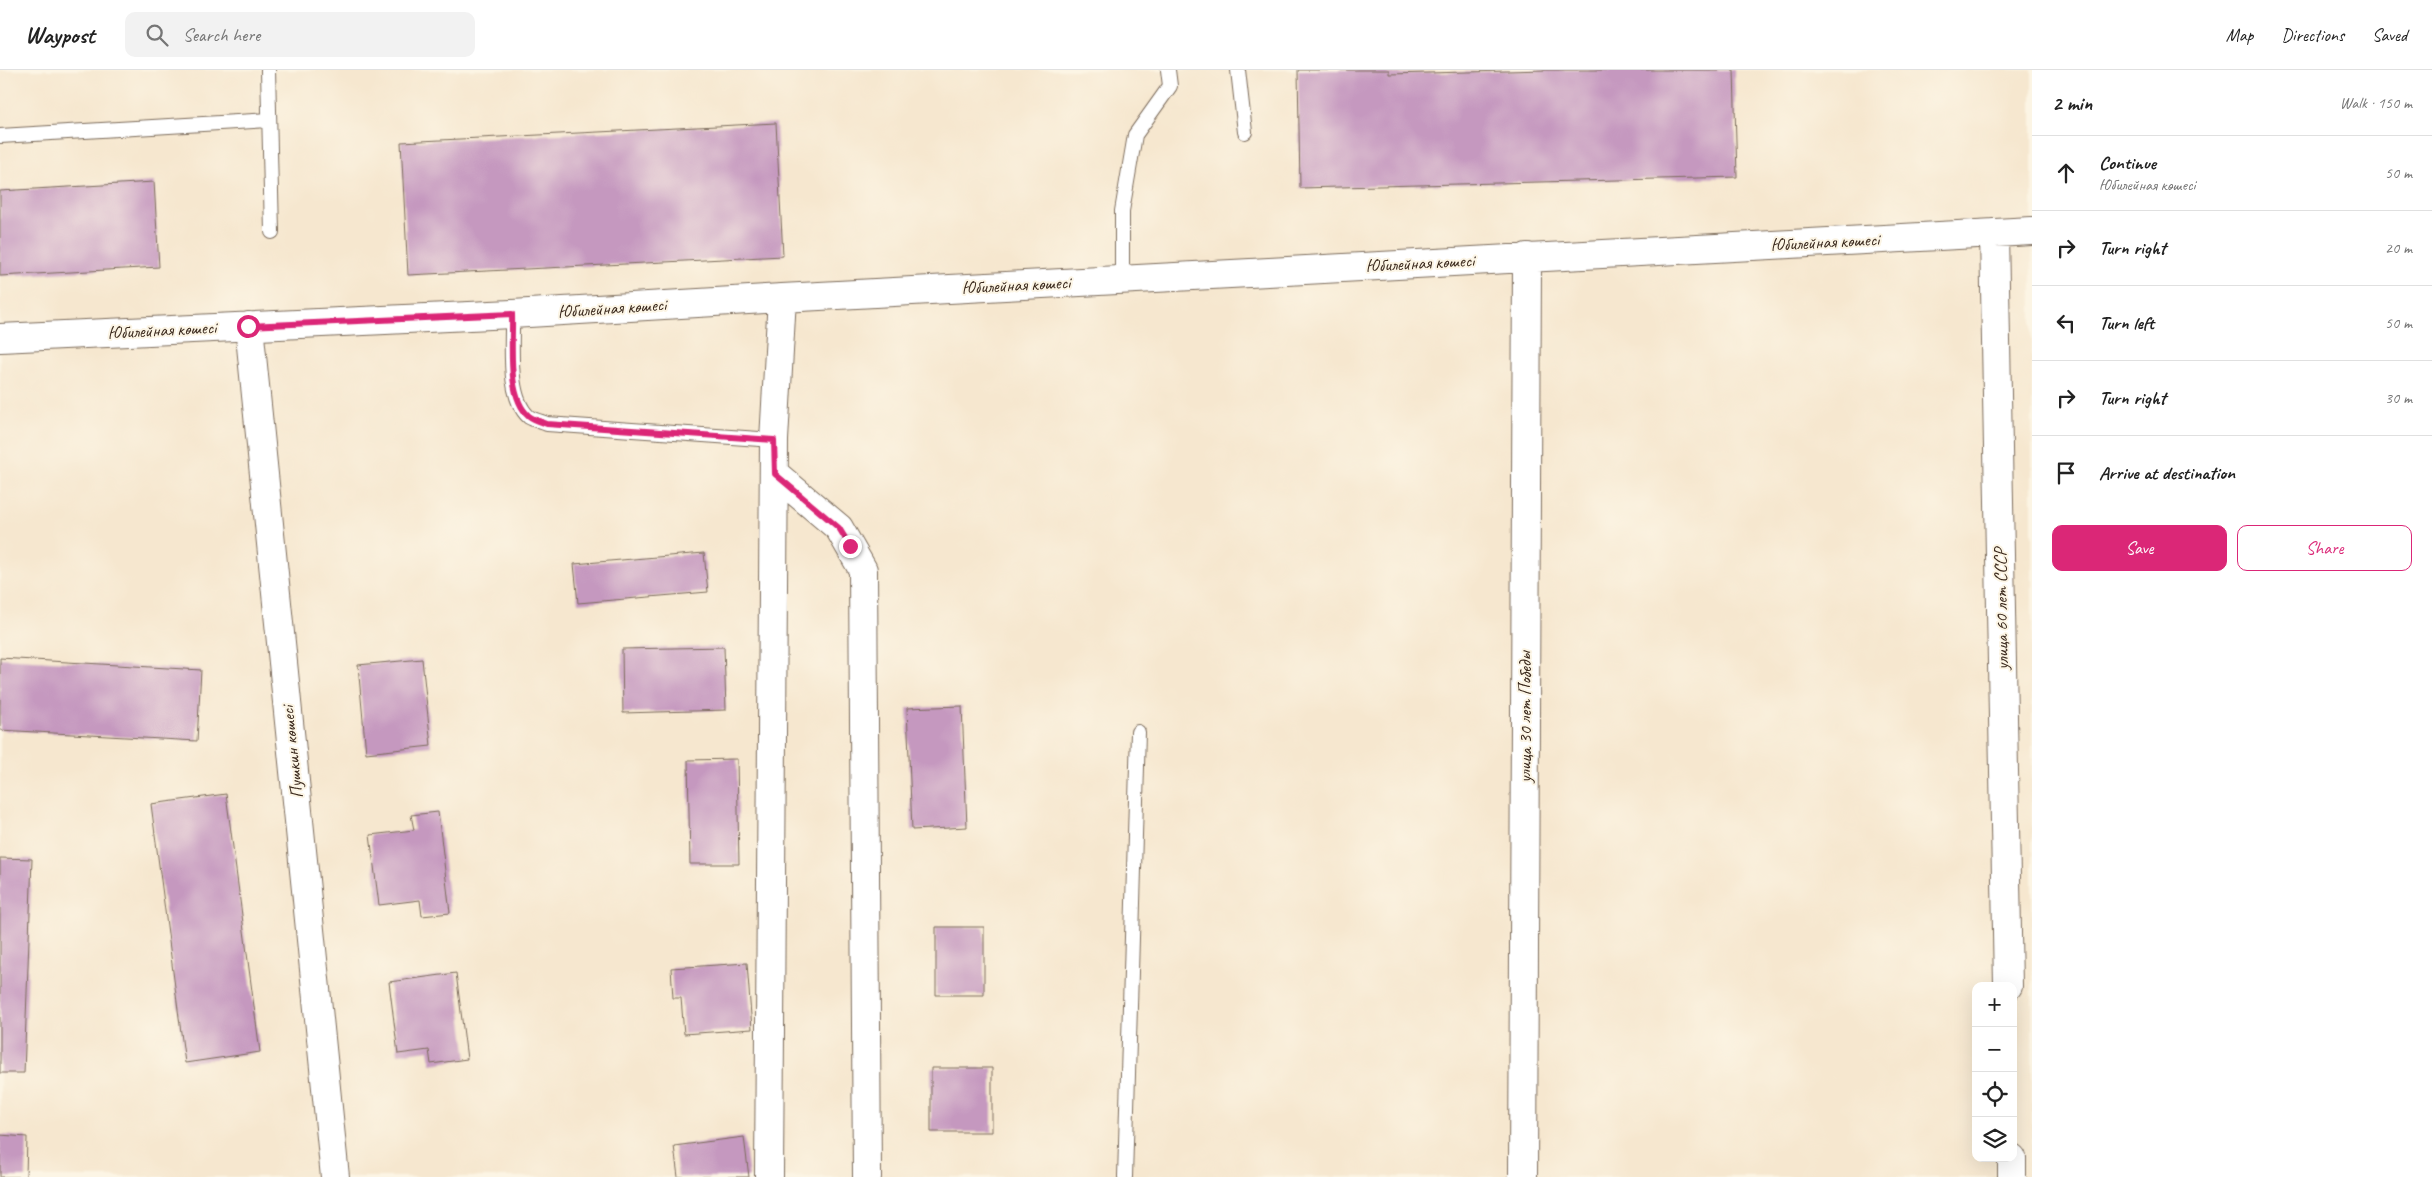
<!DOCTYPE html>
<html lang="en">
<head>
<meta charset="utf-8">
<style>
	:root { --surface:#fff; --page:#f2f2f2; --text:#222; --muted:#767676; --line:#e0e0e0; --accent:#db2777 }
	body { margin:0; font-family:Caveat,sans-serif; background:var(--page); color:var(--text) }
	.controls { position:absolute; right:15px; bottom:15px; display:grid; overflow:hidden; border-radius:10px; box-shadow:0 5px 20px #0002 }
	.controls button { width:45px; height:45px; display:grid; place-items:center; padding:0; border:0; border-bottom:1px solid var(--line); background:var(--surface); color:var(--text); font:25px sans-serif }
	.stop { position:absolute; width:15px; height:15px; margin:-11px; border:4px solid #db2777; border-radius:50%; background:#fff }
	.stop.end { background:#db2777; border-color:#fff; box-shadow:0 1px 5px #0008 }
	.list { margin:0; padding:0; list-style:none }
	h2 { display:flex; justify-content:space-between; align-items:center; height:65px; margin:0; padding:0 20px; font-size:21px }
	h2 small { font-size:16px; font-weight:400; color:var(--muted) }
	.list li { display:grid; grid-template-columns:32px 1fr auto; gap:15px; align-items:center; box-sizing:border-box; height:75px; padding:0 20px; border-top:1px solid var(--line) }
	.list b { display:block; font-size:19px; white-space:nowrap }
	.list p { margin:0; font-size:16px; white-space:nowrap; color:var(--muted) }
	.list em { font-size:16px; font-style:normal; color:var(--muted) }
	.actions { display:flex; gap:10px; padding:15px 20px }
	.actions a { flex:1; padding:11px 0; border:1px solid var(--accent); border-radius:10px; text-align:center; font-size:18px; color:var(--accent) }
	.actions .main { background:var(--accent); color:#fff }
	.icon { flex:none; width:28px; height:28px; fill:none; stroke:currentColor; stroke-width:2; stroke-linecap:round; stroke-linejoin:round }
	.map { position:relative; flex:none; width:2032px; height:1107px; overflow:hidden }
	header { display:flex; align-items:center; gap:30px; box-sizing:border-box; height:70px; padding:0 25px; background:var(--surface); border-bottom:1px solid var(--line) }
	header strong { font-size:24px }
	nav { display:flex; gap:28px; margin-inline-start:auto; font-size:18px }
	.search { width:350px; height:45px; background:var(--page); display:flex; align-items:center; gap:12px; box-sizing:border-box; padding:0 18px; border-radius:10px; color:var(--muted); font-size:19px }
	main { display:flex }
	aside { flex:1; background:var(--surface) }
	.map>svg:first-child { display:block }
	.building { fill:#c598bf }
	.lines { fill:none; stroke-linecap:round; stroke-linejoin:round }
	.service-casing { stroke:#7c6c5c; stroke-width:16 }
	.minor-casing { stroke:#7c6c5c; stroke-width:30 }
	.service { stroke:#fff; stroke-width:14 }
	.minor { stroke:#fff; stroke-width:28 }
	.route { stroke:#db2777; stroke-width:6 }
	.labels { text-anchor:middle; stroke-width:4; stroke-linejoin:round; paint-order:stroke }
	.street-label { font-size:18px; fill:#3b2a1e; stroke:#fcf5e5 }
</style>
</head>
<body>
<header>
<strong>Waypost</strong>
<div class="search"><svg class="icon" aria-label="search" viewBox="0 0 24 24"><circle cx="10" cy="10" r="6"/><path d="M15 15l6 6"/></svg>Search here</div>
<nav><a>Map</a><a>Directions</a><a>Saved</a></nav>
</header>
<main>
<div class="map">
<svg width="2032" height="1107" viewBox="0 0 2032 1107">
	<rect width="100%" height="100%" fill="#fcf5e5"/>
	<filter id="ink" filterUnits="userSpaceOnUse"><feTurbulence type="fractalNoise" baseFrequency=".02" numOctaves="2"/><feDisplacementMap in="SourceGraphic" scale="10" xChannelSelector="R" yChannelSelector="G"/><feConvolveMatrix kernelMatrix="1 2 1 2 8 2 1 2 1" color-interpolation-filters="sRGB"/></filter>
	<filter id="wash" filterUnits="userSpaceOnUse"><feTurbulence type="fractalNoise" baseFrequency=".0096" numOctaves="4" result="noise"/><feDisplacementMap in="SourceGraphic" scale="20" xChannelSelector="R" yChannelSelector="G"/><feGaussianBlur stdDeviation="1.12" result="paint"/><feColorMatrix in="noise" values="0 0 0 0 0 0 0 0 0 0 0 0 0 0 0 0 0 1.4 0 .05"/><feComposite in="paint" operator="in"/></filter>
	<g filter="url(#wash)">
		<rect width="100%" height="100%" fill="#f6e7cf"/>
		<g id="blocks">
			<!-- building -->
			<path class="building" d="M 1298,0 L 1389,0 L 1389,4 L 1546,0 L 1734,0 L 1737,107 L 1300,118 Z
				M 776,53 L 783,186 L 408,205 L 401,72 Z
				M 154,112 L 159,197 L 0,206 L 0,121 Z
				M 704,483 L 708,522 L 578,533 L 574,494 Z
				M 724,577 L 726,640 L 623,643 L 622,579 Z
				M 0,588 L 201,600 L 197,671 L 0,660 Z
				M 422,589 L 431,676 L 366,683 L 358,595 Z
				M 962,636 L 967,757 L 912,760 L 907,638 Z
				M 737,689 L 739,794 L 690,794 L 688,690 Z
				M 226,724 L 260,982 L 185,993 L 151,734 Z
				M 438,742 L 450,843 L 422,846 L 420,830 L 379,835 L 370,765 L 414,760 L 411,745 Z
				M 0,788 L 32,789 L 24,1003 L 0,1003 Z
				M 936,857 L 984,857 L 984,925 L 936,925 Z
				M 747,893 L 752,959 L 684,964 L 681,928 L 673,928 L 671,898 Z
				M 456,903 L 467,989 L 431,994 L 429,980 L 398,984 L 389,912 Z
				M 931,998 L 992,998 L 992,1062 L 931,1062 Z
				M 0,1065 L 27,1067 L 26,1107 L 0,1107 Z
				M 744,1067 L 749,1107 L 678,1107 L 674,1076 Z"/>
		</g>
	</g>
	<g filter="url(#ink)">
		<use href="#blocks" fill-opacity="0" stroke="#7c6c5c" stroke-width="1"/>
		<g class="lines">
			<defs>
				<path id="service" d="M 268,0 L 272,162
					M 1238,0 L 1245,62
					M 0,66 L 269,50
					M 1122,209 L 1122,141 L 1135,65 L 1170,16 L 1168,0
					M 512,244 C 513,272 506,327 529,347 C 534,350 542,352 547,354 L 774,370
					M 1125,1107 L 1138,662"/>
				<path id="minor" d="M 1994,163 L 2008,916
					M 249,256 L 335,1107
					M 0,268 L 512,244 L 782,228 L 2032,161
					M 775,404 L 839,458 L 863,500 L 867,1107
					M 2012,1088 L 2012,1107
					M 769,1107 L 774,370 L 782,228
					M 1523,1107 L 1527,187"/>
			</defs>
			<!-- service casing -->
			<use href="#service" class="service-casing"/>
			<!-- minor casing -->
			<use href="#minor" class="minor-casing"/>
			<!-- service -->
			<use href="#service" class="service"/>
			<!-- minor -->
			<use href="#minor" class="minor"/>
		</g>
	</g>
	<g class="lines" filter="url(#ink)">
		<!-- route -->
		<path class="route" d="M 248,256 L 512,244 C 513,272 506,327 529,346 C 534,350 542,352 547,354 L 774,370 L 775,404 L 839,458 L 850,476"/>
	</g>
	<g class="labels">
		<!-- street labels -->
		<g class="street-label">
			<text transform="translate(1825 172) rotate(-3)" y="6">Юбилейная көшесі</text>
			<text transform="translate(1420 193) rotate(-3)" y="6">Юбилейная көшесі</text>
			<text transform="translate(1016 215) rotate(-3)" y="6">Юбилейная көшесі</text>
			<text transform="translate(612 238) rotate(-4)" y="6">Юбилейная көшесі</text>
			<text transform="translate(162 260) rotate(-3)" y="6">Юбилейная көшесі</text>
			<text transform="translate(2001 539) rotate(-91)" y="6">улица 60 лет СССР</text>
			<text transform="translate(1525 647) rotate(-90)" y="6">улица 30 лет Победы</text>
			<text transform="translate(292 682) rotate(-96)" y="6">Пушкин көшесі</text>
		</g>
	</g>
</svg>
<div class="controls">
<button>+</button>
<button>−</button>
<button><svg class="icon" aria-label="locate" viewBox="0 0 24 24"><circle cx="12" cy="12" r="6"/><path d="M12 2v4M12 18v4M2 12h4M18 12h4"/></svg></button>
<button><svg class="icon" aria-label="layers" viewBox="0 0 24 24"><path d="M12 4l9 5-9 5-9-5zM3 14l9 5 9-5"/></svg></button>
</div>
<div class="stop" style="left:248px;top:256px"></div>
<div class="stop end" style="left:850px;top:476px"></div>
</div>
<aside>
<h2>2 min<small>Walk · 150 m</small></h2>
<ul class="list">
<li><svg class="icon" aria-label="ahead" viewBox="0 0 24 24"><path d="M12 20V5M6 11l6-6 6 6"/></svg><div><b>Continue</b><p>Юбилейная көшесі</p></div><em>50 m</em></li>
<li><svg class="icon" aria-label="right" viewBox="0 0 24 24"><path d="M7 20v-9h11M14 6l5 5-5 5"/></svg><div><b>Turn right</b></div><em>20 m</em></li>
<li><svg class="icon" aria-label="left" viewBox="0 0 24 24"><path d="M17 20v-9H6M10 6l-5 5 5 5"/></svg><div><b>Turn left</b></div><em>50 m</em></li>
<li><svg class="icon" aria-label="right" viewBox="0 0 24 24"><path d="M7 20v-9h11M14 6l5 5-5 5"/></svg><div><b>Turn right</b></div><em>30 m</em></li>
<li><svg class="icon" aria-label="arrive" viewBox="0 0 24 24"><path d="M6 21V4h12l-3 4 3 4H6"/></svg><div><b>Arrive at destination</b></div></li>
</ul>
<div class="actions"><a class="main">Save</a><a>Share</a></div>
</aside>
</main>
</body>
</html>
